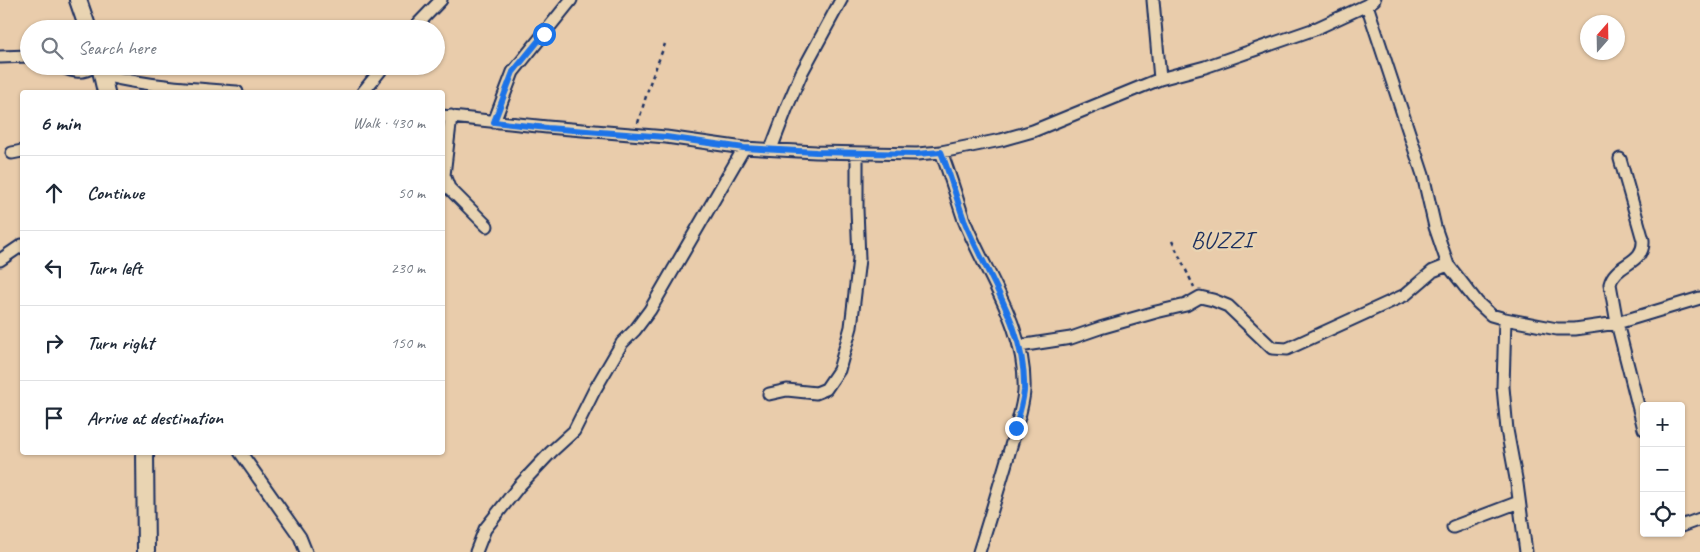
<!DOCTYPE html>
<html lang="en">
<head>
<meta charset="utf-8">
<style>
	:root { --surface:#fff; --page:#f6f6f7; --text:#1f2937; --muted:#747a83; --line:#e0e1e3 }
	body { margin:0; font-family:Caveat,sans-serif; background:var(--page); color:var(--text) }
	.controls { position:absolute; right:15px; bottom:15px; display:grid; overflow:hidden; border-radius:5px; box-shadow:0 1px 4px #0004 }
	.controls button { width:45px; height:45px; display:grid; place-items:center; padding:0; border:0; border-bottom:1px solid var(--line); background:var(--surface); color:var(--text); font:25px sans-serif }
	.compass { position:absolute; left:1580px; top:15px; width:45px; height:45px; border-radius:50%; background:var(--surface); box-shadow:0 1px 4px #0004; rotate:20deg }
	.stop { position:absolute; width:15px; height:15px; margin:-11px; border:4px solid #1a73e8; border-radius:50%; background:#fff }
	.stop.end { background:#1a73e8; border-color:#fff; box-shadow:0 1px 5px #0008 }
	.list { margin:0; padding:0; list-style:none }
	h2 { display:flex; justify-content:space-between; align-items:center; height:65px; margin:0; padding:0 20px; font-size:21px }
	h2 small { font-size:16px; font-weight:400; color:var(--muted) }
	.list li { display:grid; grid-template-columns:32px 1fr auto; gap:15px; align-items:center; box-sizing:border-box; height:75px; padding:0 20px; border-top:1px solid var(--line) }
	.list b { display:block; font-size:19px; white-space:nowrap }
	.list em { font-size:16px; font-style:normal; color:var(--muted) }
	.icon { flex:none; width:28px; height:28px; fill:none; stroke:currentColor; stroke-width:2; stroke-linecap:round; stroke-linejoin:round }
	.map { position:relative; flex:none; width:1700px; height:552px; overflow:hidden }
	.search { position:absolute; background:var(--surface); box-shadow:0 1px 4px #0004; left:20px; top:20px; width:425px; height:55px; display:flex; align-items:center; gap:12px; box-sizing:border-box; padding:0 18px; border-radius:28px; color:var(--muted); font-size:19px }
	.panel { position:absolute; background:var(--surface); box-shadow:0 1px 4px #0004; left:20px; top:90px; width:425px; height:365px; border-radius:5px }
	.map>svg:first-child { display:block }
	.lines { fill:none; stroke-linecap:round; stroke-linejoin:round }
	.street-casing { stroke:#1b2f5e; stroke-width:15 }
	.secondary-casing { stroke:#1b2f5e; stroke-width:20 }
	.path { stroke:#1b2f5e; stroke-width:2.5; stroke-dasharray:4 4; stroke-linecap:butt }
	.street { stroke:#e9d4b2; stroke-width:11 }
	.secondary { stroke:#e9d4b2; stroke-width:16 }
	.route { stroke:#1a73e8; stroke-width:6 }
	.labels { text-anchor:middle; stroke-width:5; stroke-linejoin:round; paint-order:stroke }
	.quarter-label { font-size:24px; letter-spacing:1px; fill:#1b2f5e; stroke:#e9d4b2 }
</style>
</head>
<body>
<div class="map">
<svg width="1700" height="552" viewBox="0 0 1700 552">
	<rect width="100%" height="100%" fill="#e9ccab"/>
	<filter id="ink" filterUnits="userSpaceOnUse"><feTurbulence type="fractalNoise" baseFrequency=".02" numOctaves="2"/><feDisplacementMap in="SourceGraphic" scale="10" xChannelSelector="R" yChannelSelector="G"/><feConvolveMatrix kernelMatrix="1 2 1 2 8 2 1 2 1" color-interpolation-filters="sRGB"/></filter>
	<g filter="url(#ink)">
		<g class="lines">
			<defs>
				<path id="street" d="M 1153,0 L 1160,79
					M 1367,5 L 1423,175 L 1435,227 L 1448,265
					M 413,29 L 441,0
					M 0,57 L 29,56
					M 60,66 C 74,72 82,74 95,66
					M 103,75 C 147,86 192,89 237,92
					M 363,92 L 384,66
					M 442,116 L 547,127 L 666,137 L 744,148 L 816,152 L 917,154 L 941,152 L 1001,140 L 1033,131 L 1160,79 L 1205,67 L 1315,29 L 1367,5 L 1374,0
					M 451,116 L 444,175 L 449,188 L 487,226
					M 494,122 L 513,72 L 571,0
					M 771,149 L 787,107 L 802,72 L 841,0
					M 941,152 C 950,174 956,197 964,220 C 986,275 1027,328 1024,391 C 1023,406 1017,424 1013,439 C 1002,477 991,514 979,552
					M 12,153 L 22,151
					M 1620,159 L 1643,240 C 1645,264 1615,263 1610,284 L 1617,323 L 1644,429
					M 0,260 L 22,245
					M 1505,319 L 1503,387 L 1507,430 L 1517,484 L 1526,552
					M 1019,346 L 1071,338 L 1100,328 L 1156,312 L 1186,305 L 1200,297 L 1213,300 L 1228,306 L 1272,348 L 1287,349 L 1405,295 L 1433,271 L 1448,265 L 1477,302 L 1491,315 L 1505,319 L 1557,329 L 1575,329 L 1617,323 L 1700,298
					M 769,394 L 787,390 L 816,393 L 826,389 L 839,370 L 851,327 L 859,259 L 857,209 L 857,153
					M 240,452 L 300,537 L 306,552
					M 1681,526 L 1700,519
					M 1453,527 L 1519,502
					M 476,552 L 485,529 L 519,486 L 551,452 L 574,431 L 594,391 L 622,343 L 635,330 L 650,310 L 744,148"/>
				<path id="secondary" d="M 78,0 L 88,29
					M 100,66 L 106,92
					M 145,452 L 146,552"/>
			</defs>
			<!-- street casing -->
			<use href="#street" class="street-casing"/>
			<!-- secondary casing -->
			<use href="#secondary" class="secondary-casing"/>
			<!-- path -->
			<path class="path" d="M 638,123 L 650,83 L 665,44
				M 1172,241 L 1194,287"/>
			<!-- street -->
			<use href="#street" class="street"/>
			<!-- secondary -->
			<use href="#secondary" class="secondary"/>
		</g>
	</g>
	<g class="lines" filter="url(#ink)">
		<!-- route -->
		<path class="route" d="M 544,34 L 513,72 L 494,122 L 547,128 L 666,137 L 744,148 L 816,152 L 917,154 L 941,152 C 950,174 956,197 964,220 C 986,275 1027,328 1024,391 C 1023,403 1018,416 1016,428"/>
	</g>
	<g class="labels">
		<!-- quarter labels -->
		<g class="quarter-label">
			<text x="1222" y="248">BUZZI</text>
		</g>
	</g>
</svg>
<div class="controls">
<button>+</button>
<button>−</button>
<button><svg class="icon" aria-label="locate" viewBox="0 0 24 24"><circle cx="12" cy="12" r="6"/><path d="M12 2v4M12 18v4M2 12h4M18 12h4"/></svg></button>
</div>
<svg class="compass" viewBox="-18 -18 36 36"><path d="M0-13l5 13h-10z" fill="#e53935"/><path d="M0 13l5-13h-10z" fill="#747a83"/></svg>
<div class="stop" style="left:544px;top:34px"></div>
<div class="stop end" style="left:1016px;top:428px"></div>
<div class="search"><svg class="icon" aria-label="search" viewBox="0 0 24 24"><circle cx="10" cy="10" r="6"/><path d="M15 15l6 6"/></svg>Search here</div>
<section class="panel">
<h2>6 min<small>Walk · 430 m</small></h2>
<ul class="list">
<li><svg class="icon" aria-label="ahead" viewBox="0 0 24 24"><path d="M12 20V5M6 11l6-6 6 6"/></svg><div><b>Continue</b></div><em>50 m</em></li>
<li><svg class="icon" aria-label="left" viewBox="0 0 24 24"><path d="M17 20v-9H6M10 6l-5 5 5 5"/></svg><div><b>Turn left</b></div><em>230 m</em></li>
<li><svg class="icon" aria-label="right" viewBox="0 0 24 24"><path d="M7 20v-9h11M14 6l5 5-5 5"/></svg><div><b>Turn right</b></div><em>150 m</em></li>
<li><svg class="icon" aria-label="arrive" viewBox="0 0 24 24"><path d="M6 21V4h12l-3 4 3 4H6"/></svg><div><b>Arrive at destination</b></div></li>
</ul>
</section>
</div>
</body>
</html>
